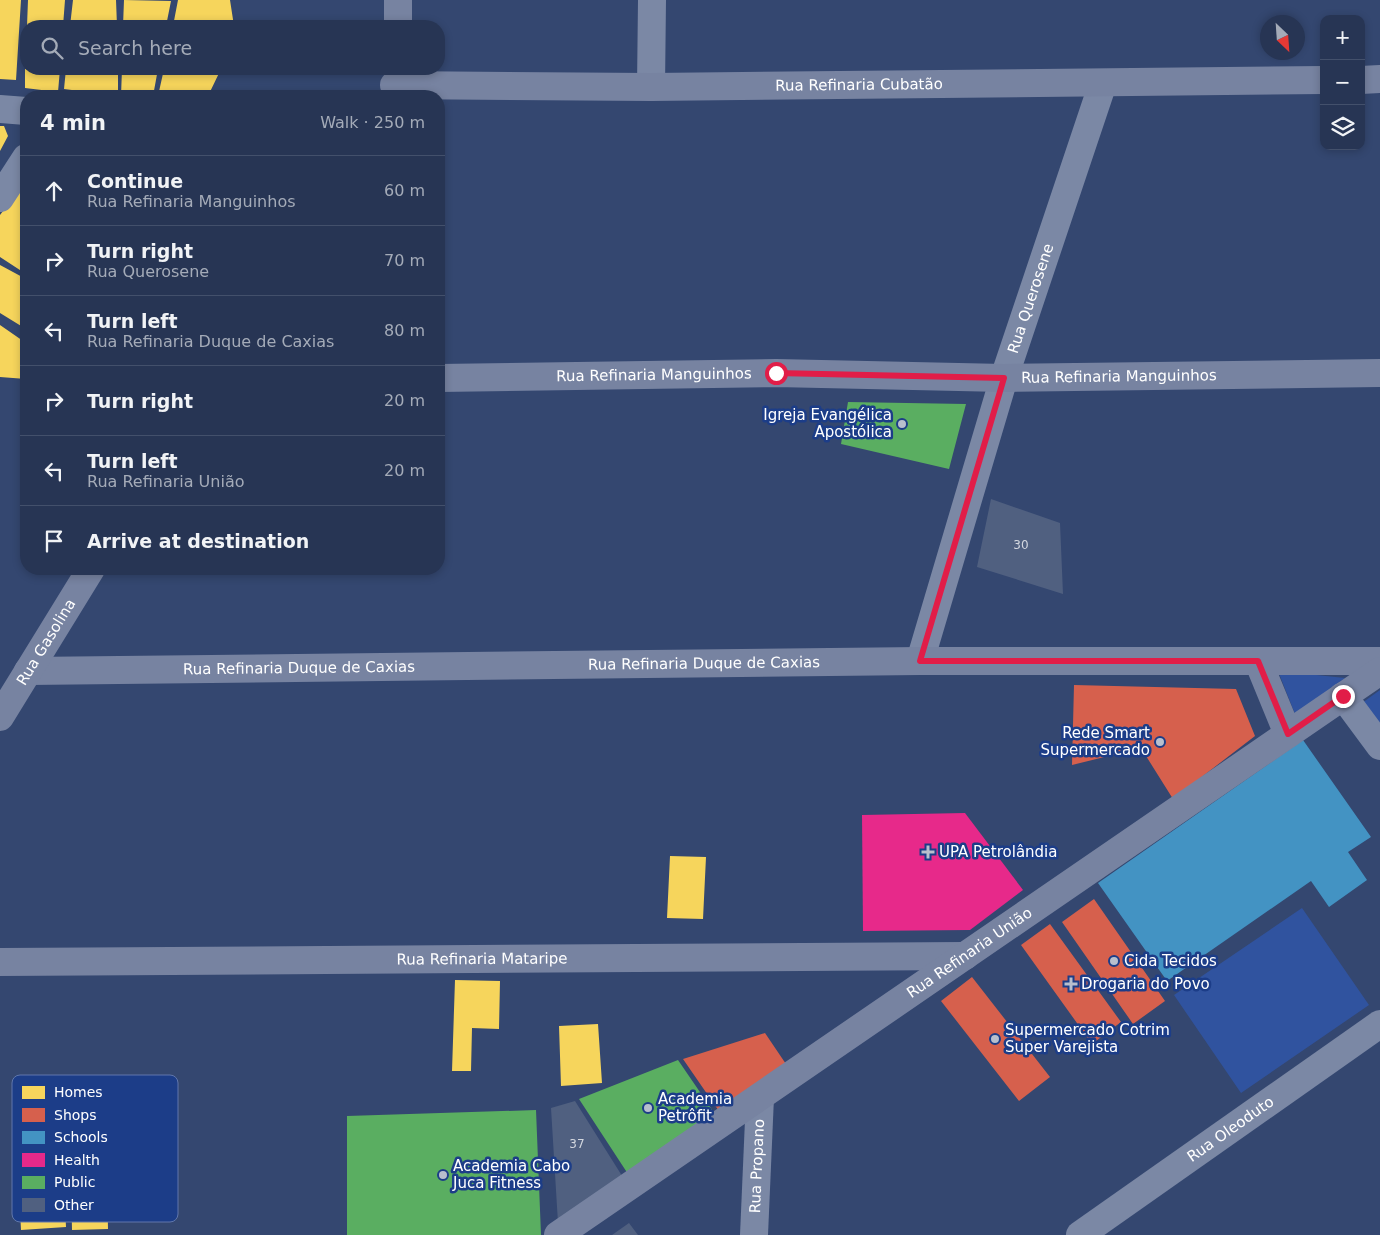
<!DOCTYPE html>
<html lang="en">
<head>
<meta charset="utf-8">
<style>
	:root { --surface:#273554; --page:#33405e; --text:#f1f3f6; --muted:#a4abb8; --line:#43506b }
	body { margin:0; font-family:"DejaVu Sans",sans-serif; background:var(--page); color:var(--text) }
	.controls { position:absolute; right:15px; top:15px; display:grid; overflow:hidden; border-radius:10px; box-shadow:0 2px 8px #0003 }
	.controls button { width:45px; height:45px; display:grid; place-items:center; padding:0; border:0; border-bottom:1px solid var(--line); background:var(--surface); color:var(--text); font:25px sans-serif }
	.compass { position:absolute; left:1260px; top:15px; width:45px; height:45px; border-radius:50%; background:var(--surface); box-shadow:0 2px 8px #0003; rotate:155deg }
	.stop { position:absolute; width:15px; height:15px; margin:-11px; border:4px solid #e11d48; border-radius:50%; background:#fff }
	.stop.end { background:#e11d48; border-color:#fff; box-shadow:0 1px 5px #0008 }
	.list { margin:0; padding:0; list-style:none }
	h2 { display:flex; justify-content:space-between; align-items:center; height:65px; margin:0; padding:0 20px; font-size:21px }
	h2 small { font-size:16px; font-weight:400; color:var(--muted) }
	.list li { display:grid; grid-template-columns:32px 1fr auto; gap:15px; align-items:center; box-sizing:border-box; height:70px; padding:0 20px; border-top:1px solid var(--line) }
	.list b { display:block; font-size:19px; white-space:nowrap }
	.list p { margin:0; font-size:16px; white-space:nowrap; color:var(--muted) }
	.list em { font-size:16px; font-style:normal; color:var(--muted) }
	.icon { flex:none; width:28px; height:28px; fill:none; stroke:currentColor; stroke-width:2; stroke-linecap:round; stroke-linejoin:round }
	.map { position:relative; flex:none; width:1380px; height:1235px; overflow:hidden }
	.search { position:absolute; background:var(--surface); box-shadow:0 2px 8px #0003; left:20px; top:20px; width:425px; height:55px; display:flex; align-items:center; gap:12px; box-sizing:border-box; padding:0 18px; border-radius:20px; color:var(--muted); font-size:19px }
	.panel { position:absolute; background:var(--surface); box-shadow:0 2px 8px #0003; left:20px; top:90px; width:425px; height:485px; border-radius:20px }
	.map>svg:first-child { display:block }
	.green { fill:#30539f }
	.homes { fill:#f6d55c }
	.shops { fill:#d6604d }
	.schools { fill:#4393c3 }
	.health { fill:#e7298a }
	.public { fill:#5aae61 }
	.building { fill:#506080 }
	.lines { fill:none; stroke-linecap:round; stroke-linejoin:round }
	.street { stroke:#7b88a5; stroke-width:28 }
	.secondary { stroke:#7783a1; stroke-width:28 }
	.route { stroke:#e11d48; stroke-width:6 }
	.poi-dot { fill:#b8bfcd; stroke:#1c3d88; stroke-width:2 }
	.labels { text-anchor:middle; stroke-width:5; stroke-linejoin:round; paint-order:stroke }
	.number-label { font-size:12px; fill:#d3d7df }
	.street-label { font-size:15px; fill:#fff; stroke:#1c3d88 }
	.poi-label { font-size:15px; fill:#fff; stroke:#1c3d88; text-anchor:start }
	.key { fill:#1c3d88; stroke:#6077ac; stroke-width:1 }
	.key-label { font-size:14px; fill:#fff }
</style>
</head>
<body>
<div class="map">
<svg width="1380" height="1235" viewBox="0 0 1380 1235">
	<rect width="100%" height="100%" fill="#344770"/>
	<!-- green -->
	<path class="green" d="M 1278,671 L 1345,678 L 1295,714 Z
		M 1380,690 L 1380,729 L 1362,703 Z
		M 1302,908 L 1369,1005 L 1241,1093 L 1174,995 Z"/>
	<!-- homes -->
	<path class="homes" d="M 0,0 L 21,0 L 16,80 L 0,79 Z
		M 28,0 L 65,0 L 63,26 L 27,26 Z
		M 73,0 L 116,0 L 117,26 L 70,26 Z
		M 124,0 L 171,1 L 166,26 L 123,26 Z
		M 178,0 L 230,0 L 234,26 L 173,26 Z
		M 25,69 L 60,69 L 58,92 L 25,88 Z
		M 66,69 L 118,69 L 118,96 L 64,89 Z
		M 122,69 L 158,69 L 153,96 L 121,96 Z
		M 164,69 L 221,69 L 208,96 L 158,96 Z
		M 0,126 L 4,126 L 8,136 L 0,151 Z
		M 26,181 L 26,274 L 0,257 L 0,215 Z
		M 0,265 L 26,279 L 26,329 L 0,313 Z
		M 0,325 L 26,343 L 26,379 L 0,377 Z
		M 670,856 L 706,857 L 703,919 L 667,918 Z
		M 455,980 L 500,981 L 499,1029 L 472,1028 L 471,1071 L 452,1071 Z
		M 598,1024 L 602,1083 L 561,1086 L 559,1026 Z
		M 63,1167 L 66,1227 L 21,1230 L 18,1170 Z
		M 107,1179 L 108,1229 L 72,1230 L 71,1181 Z"/>
	<!-- shops -->
	<path class="shops" d="M 1074,685 L 1236,689 L 1255,736 L 1173,799 L 1141,748 L 1072,765 Z
		M 1094,899 L 1165,1001 L 1133,1024 L 1062,922 Z
		M 1050,924 L 1121,1022 L 1092,1044 L 1021,945 Z
		M 972,977 L 1050,1077 L 1019,1101 L 941,1001 Z
		M 765,1033 L 790,1070 L 723,1117 L 683,1059 Z"/>
	<!-- schools -->
	<path class="schools" d="M 1303,740 L 1371,837 L 1348,852 L 1367,880 L 1329,907 L 1311,881 L 1167,981 L 1098,883 Z"/>
	<!-- health -->
	<path class="health" d="M 965,813 L 1023,890 L 970,930 L 863,931 L 862,815 Z"/>
	<!-- public -->
	<path class="public" d="M 848,402 L 966,404 L 949,469 L 841,444 Z
		M 678,1060 L 717,1117 L 628,1174 L 579,1099 Z
		M 536,1110 L 541,1235 L 347,1235 L 347,1116 Z"/>
	<!-- building -->
	<path class="building" d="M 991,499 L 1060,523 L 1063,594 L 977,567 Z
		M 575,1101 L 624,1179 L 558,1223 L 551,1108 Z
		M 629,1223 L 638,1235 L 612,1235 Z"/>
	<g class="lines">
		<!-- street -->
		<g class="street">
			<path d="M 651,87 L 652,0"/>
			<path d="M 0,109 L 26,111"/>
			<path d="M 0,198 L 26,158"/>
			<path id="s1" d="M 920,661 L 1004,378 L 1103,83"/>
			<path d="M 1343,696 L 1380,746"/>
			<path id="s2" d="M 754,1235 L 760,1097"/>
			<path id="s3" d="M 1080,1235 L 1380,1024"/>
		</g>
		<!-- secondary -->
		<g class="secondary">
			<path d="M 398,0 L 398,26"/>
			<path d="M 1361,80 L 1380,79"/>
			<path id="s4" d="M 394,85 L 651,87 L 1324,80"/>
			<path id="s5" d="M 439,378 L 776,373 L 1004,378 L 1380,373"/>
			<path d="M 1258,661 L 1288,734"/>
			<path id="s6" d="M 28,671 L 920,661 L 1380,661"/>
			<path id="s7" d="M 0,717 L 91,569"/>
			<path id="s8" d="M 0,962 L 965,956"/>
			<path id="s9" d="M 558,1235 L 1380,671"/>
		</g>
	</g>
	<g class="lines">
		<!-- route -->
		<path class="route" d="M 776,373 L 1004,378 L 920,661 L 1258,661 L 1288,734 L 1343,696"/>
	</g>
	<!-- markers -->
	<g class="poi-dot">
		<circle cx="902" cy="424" r="5"/>
		<circle cx="1160" cy="742" r="5"/>
		<path d="M925.5 844.5h5v5h5v5h-5v5h-5v-5h-5v-5h5z"/>
		<circle cx="1114" cy="961" r="5"/>
		<path d="M1068.5 976.5h5v5h5v5h-5v5h-5v-5h-5v-5h5z"/>
		<circle cx="995" cy="1039" r="5"/>
		<circle cx="648" cy="1108" r="5"/>
		<circle cx="443" cy="1175" r="5"/>
	</g>
	<g class="labels">
		<!-- number labels -->
		<g class="number-label">
			<text x="1021" y="549">30</text>
			<text x="577" y="1148">37</text>
		</g>
		<!-- street labels -->
		<g class="street-label">
			<text dy="5" stroke="none"><textPath href="#s4" startOffset="465">Rua Refinaria Cubatão</textPath></text>
			<text dy="5" stroke="none"><textPath href="#s1" startOffset="379">Rua Querosene</textPath></text>
			<text dy="5" stroke="none"><textPath href="#s5" startOffset="215">Rua Refinaria Manguinhos</textPath></text>
			<text dy="5" stroke="none"><textPath href="#s5" startOffset="680">Rua Refinaria Manguinhos</textPath></text>
			<text dy="5" stroke="none"><textPath href="#s7" startOffset="88">Rua Gasolina</textPath></text>
			<text dy="5" stroke="none"><textPath href="#s6" startOffset="676">Rua Refinaria Duque de Caxias</textPath></text>
			<text dy="5" stroke="none"><textPath href="#s6" startOffset="271">Rua Refinaria Duque de Caxias</textPath></text>
			<text dy="5" stroke="none"><textPath href="#s9" startOffset="499">Rua Refinaria União</textPath></text>
			<text dy="5" stroke="none"><textPath href="#s8" startOffset="482">Rua Refinaria Mataripe</textPath></text>
			<text dy="5" stroke="none"><textPath href="#s3" startOffset="184">Rua Oleoduto</textPath></text>
			<text dy="5" stroke="none"><textPath href="#s2" startOffset="69">Rua Propano</textPath></text>
		</g>
		<!-- poi labels -->
		<g class="poi-label">
			<text x="892" y="420" text-anchor="end">Igreja Evangélica<tspan x="892" dy="17">Apostólica</tspan></text>
			<text x="1150" y="738" text-anchor="end">Rede Smart<tspan x="1150" dy="17">Supermercado</tspan></text>
			<text x="939" y="857">UPA Petrolândia</text>
			<text x="1124" y="966">Cida Tecidos</text>
			<text x="1081" y="989">Drogaria do Povo</text>
			<text x="1005" y="1035">Supermercado Cotrim<tspan x="1005" dy="17">Super Varejista</tspan></text>
			<text x="658" y="1104">Academia<tspan x="658" dy="17">Petrôfit</tspan></text>
			<text x="453" y="1171">Academia Cabo<tspan x="453" dy="17">Juca Fitness</tspan></text>
		</g>
	</g>
	<!-- legend -->
	<rect x="12" y="1075" width="166" height="147" rx="8" class="key"/>
	<rect x="22" y="1086" width="23" height="13" fill="#f6d55c"/>
	<rect x="22" y="1108" width="23" height="14" fill="#d6604d"/>
	<rect x="22" y="1131" width="23" height="13" fill="#4393c3"/>
	<rect x="22" y="1153" width="23" height="14" fill="#e7298a"/>
	<rect x="22" y="1176" width="23" height="13" fill="#5aae61"/>
	<rect x="22" y="1198" width="23" height="14" fill="#506080"/>
	<g class="key-label">
		<text x="54" y="1097">Homes</text>
		<text x="54" y="1120">Shops</text>
		<text x="54" y="1142">Schools</text>
		<text x="54" y="1165">Health</text>
		<text x="54" y="1187">Public</text>
		<text x="54" y="1210">Other</text>
	</g>
</svg>
<div class="controls">
<button>+</button>
<button>−</button>
<button><svg class="icon" aria-label="layers" viewBox="0 0 24 24"><path d="M12 4l9 5-9 5-9-5zM3 14l9 5 9-5"/></svg></button>
</div>
<svg class="compass" viewBox="-18 -18 36 36"><path d="M0-13l5 13h-10z" fill="#e53935"/><path d="M0 13l5-13h-10z" fill="#a4abb8"/></svg>
<div class="stop" style="left:776px;top:373px"></div>
<div class="stop end" style="left:1343px;top:696px"></div>
<div class="search"><svg class="icon" aria-label="search" viewBox="0 0 24 24"><circle cx="10" cy="10" r="6"/><path d="M15 15l6 6"/></svg>Search here</div>
<section class="panel">
<h2>4 min<small>Walk · 250 m</small></h2>
<ul class="list">
<li><svg class="icon" aria-label="ahead" viewBox="0 0 24 24"><path d="M12 20V5M6 11l6-6 6 6"/></svg><div><b>Continue</b><p>Rua Refinaria Manguinhos</p></div><em>60 m</em></li>
<li><svg class="icon" aria-label="right" viewBox="0 0 24 24"><path d="M7 20v-9h11M14 6l5 5-5 5"/></svg><div><b>Turn right</b><p>Rua Querosene</p></div><em>70 m</em></li>
<li><svg class="icon" aria-label="left" viewBox="0 0 24 24"><path d="M17 20v-9H6M10 6l-5 5 5 5"/></svg><div><b>Turn left</b><p>Rua Refinaria Duque de Caxias</p></div><em>80 m</em></li>
<li><svg class="icon" aria-label="right" viewBox="0 0 24 24"><path d="M7 20v-9h11M14 6l5 5-5 5"/></svg><div><b>Turn right</b></div><em>20 m</em></li>
<li><svg class="icon" aria-label="left" viewBox="0 0 24 24"><path d="M17 20v-9H6M10 6l-5 5 5 5"/></svg><div><b>Turn left</b><p>Rua Refinaria União</p></div><em>20 m</em></li>
<li><svg class="icon" aria-label="arrive" viewBox="0 0 24 24"><path d="M6 21V4h12l-3 4 3 4H6"/></svg><div><b>Arrive at destination</b></div></li>
</ul>
</section>
</div>
</body>
</html>
